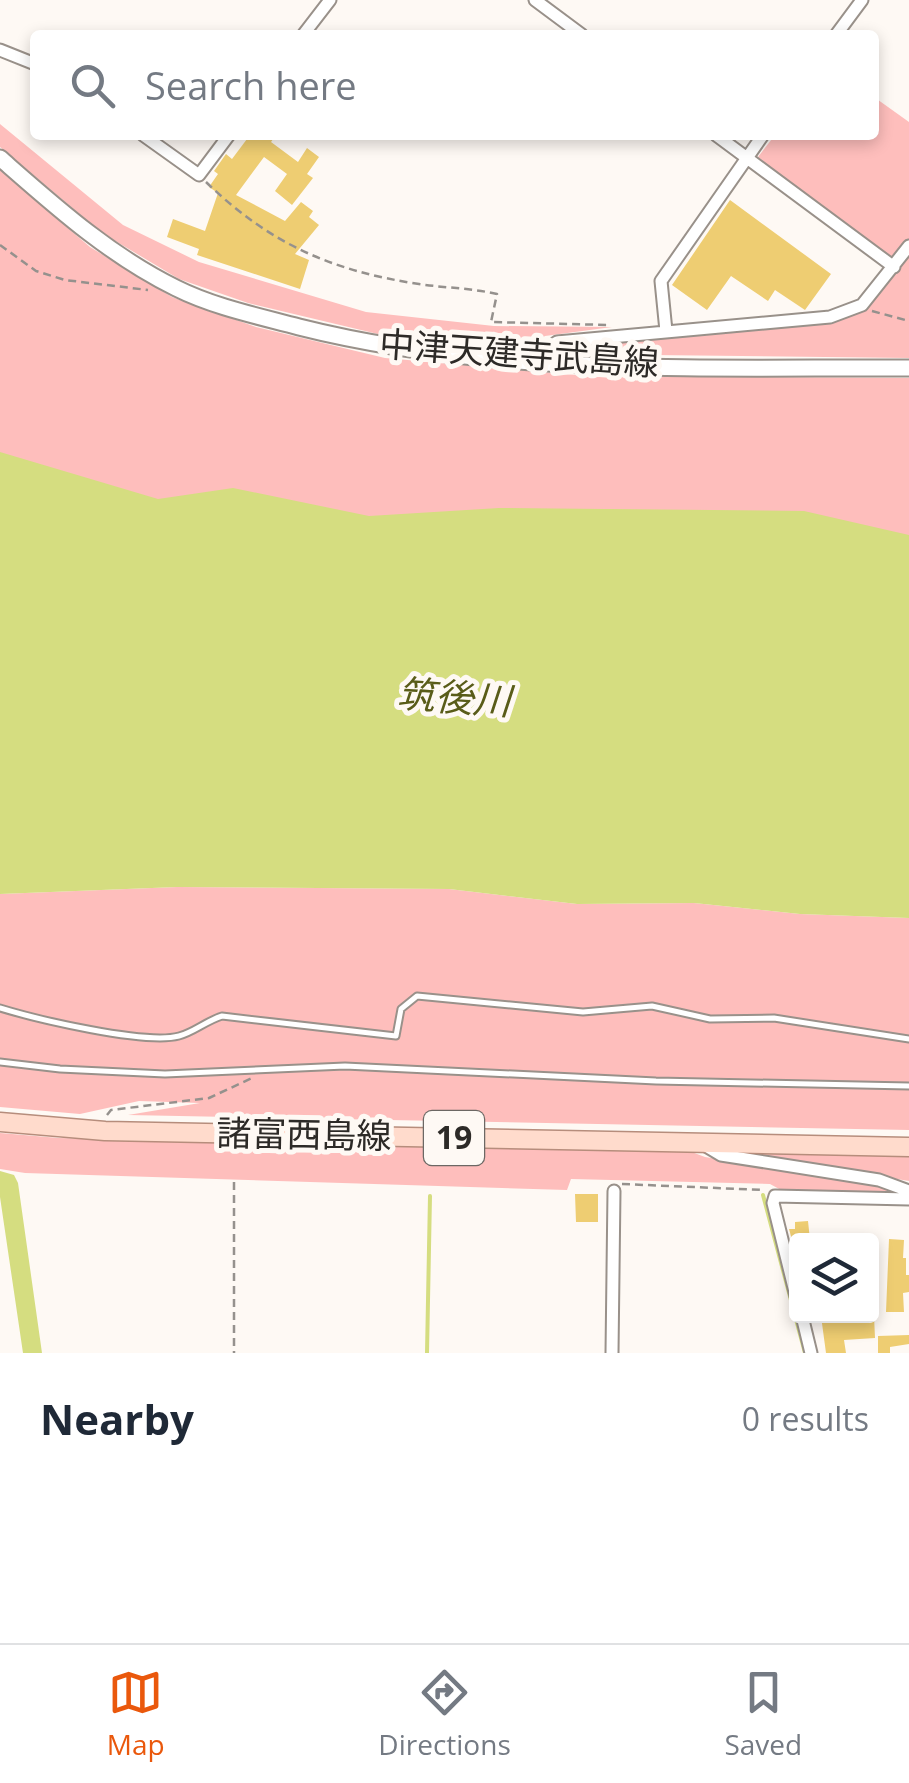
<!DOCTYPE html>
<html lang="en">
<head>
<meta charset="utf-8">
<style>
	:root { --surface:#fff; --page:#f2f2f3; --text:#1f2937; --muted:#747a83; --line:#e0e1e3; --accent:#ea580c }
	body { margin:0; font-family:"Open Sans","Noto Sans JP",sans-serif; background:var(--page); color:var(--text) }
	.controls { position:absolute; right:30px; bottom:30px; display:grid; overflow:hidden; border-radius:10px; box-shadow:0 5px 15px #0003 }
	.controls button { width:90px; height:90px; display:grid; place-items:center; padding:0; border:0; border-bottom:2px solid var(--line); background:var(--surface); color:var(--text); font:50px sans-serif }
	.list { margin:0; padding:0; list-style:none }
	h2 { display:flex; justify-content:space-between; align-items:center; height:130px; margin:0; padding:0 40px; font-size:42px }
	h2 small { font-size:32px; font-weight:400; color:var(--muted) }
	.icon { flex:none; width:55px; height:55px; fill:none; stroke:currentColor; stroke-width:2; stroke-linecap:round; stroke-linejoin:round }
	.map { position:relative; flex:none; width:909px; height:1353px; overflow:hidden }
	.search { position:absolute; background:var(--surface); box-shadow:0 5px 15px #0003; left:30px; right:30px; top:30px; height:110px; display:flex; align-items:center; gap:25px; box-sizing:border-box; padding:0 35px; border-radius:10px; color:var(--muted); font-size:38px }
	.sheet { height:290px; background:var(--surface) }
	nav { display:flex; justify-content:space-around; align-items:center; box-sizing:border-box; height:140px; border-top:2px solid var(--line); background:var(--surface); font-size:28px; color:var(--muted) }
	nav a { display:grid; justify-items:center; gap:5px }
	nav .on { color:var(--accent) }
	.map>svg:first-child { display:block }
	.green { fill:#febebc }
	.water { fill:#d5dd80 }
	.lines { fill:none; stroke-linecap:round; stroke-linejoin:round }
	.stream { stroke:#d5dd80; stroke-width:4 }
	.building { fill:#eecd72 }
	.lane-casing { stroke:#99918a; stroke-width:9 }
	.street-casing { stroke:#99918a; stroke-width:15 }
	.secondary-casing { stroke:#99918a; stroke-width:19 }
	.primary-casing { stroke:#b68d7c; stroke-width:21 }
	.path { stroke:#95918d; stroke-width:2.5; stroke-dasharray:8 5; stroke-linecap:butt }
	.lane { stroke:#fff; stroke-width:5 }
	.street { stroke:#fff; stroke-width:11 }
	.secondary { stroke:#fff; stroke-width:15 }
	.primary { stroke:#ffdbcc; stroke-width:18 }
	.labels { text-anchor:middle; stroke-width:10; stroke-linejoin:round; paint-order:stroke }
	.shield { fill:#fef9f4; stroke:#6c6864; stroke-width:2.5 }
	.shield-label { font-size:32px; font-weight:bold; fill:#2d2a27 }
	.street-label { font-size:35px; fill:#2d2a27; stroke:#fef9f4 }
	.water-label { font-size:38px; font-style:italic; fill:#595c19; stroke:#fef9f4 }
</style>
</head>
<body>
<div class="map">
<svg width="909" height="1353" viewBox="0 0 909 1353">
	<rect width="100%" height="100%" fill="#fef9f4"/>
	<!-- green -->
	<path class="green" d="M 874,97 L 909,122 L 909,358 L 562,354 L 566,343 L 829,323 L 869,306 L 897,269 L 758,157 L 775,135 L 874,135 Z
		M 0,124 L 123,225 L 199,262 L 366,312 L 494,326 L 612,327 L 545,336 L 521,353 L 403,340 L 248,303 L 179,279 L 102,233 L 0,147 Z
		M 0,170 L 90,247 L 172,297 L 256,327 L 385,358 L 588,376 L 909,378 L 909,547 L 490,532 L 0,492 Z
		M 177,887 L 449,889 L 577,904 L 694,903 L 800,914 L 909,918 L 909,1130 L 128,1115 L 200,1103 L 139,1101 L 80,1114 L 0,1107 L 0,894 Z
		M 0,1133 L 59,1138 L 689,1151 L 705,1157 L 891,1187 L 904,1194 L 781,1190 L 770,1184 L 571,1179 L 567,1190 L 25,1173 L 0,1169 Z
		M 733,1152 L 909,1155 L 909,1181 Z"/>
	<!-- water -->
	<path class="water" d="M 0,452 L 158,499 L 233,488 L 369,516 L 499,508 L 804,511 L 909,535 L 909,918 L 800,914 L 694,903 L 577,904 L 449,889 L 177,887 L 0,894 Z
		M 0,1171 L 14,1175 L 18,1183 L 42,1353 L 23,1353 L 0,1197 Z"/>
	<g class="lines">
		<!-- stream -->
		<path class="stream" d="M 763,1195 L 805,1353
			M 427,1353 L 430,1196"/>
	</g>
	<!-- building -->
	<path class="building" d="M 250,135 L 276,135 L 271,142 L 298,162 L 307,148 L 319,157 L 307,174 L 313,178 L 292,205 L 275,191 L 287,174 L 264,157 L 236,195 L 285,221 L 301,202 L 313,211 L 309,217 L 319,225 L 295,254 L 309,260 L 300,289 L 197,255 L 199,249 L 167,237 L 173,219 L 205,231 L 218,193 L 209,187 L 218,174 L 214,171 L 226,154 L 232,159 Z
		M 730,200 L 831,274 L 805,310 L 775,290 L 768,301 L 731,276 L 707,310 L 672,285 Z
		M 575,1194 L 598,1194 L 598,1222 L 576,1222 Z
		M 808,1221 L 810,1240 L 792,1240 L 789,1229 L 795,1229 L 795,1222 Z
		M 889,1239 L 904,1240 L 903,1258 L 906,1258 L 906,1275 L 909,1275 L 909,1292 L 903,1293 L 904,1312 L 886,1312 Z
		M 821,1316 L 874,1316 L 875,1338 L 844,1340 L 846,1353 L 826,1353 Z
		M 909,1335 L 909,1344 L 890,1347 L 890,1353 L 878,1353 L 878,1336 Z"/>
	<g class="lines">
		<defs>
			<path id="lane" d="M 0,1008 C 36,1019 145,1045 179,1036 C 194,1032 206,1021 222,1016 L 396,1036 L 401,1009 L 417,996 L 583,1012 L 652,1006 L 710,1019 L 774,1018 L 909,1039
				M 0,1062 L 60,1069 L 165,1074 L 345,1066 L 656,1081 L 909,1086"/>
			<path id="street" d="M 535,0 L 582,35
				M 303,35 L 330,0
				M 836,35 L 862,0
				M 0,50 L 35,64
				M 143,135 L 199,175 L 229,135
				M 716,135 L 894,267
				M 666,331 L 661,281 L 763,135
				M 533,363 L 557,342 L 830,317 L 862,305 L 909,246
				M 701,1143 L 721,1155 L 879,1180 L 909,1191
				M 796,1296 L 773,1203 L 775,1196 L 909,1199
				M 802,1316 L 811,1353
				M 612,1353 L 614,1191"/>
			<path id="secondary" d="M 0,158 C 56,207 109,255 176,288 C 214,307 258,316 299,327 C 497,377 706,367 909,368"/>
			<path id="primary" d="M 0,1122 L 105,1131 L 909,1147"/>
		</defs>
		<!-- lane casing -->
		<use href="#lane" class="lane-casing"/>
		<!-- street casing -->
		<use href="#street" class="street-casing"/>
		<!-- secondary casing -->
		<use href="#secondary" class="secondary-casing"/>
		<!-- primary casing -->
		<use href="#primary" class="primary-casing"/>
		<!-- path -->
		<path class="path" d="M 206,182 C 270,244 332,271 419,284 C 445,288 471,288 497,294 L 491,322 L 609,325
			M 0,245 L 36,271 L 65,280 L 148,290
			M 872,311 L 909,321
			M 107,1115 L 111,1110 L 209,1098 L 252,1078
			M 234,1182 L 234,1353
			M 622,1184 L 763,1190"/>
		<!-- lane -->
		<use href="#lane" class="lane"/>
		<!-- street -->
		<use href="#street" class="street"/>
		<!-- secondary -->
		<use href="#secondary" class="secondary"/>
		<!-- primary -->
		<use href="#primary" class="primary"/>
	</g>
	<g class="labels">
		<!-- shield labels -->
		<rect class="shield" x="424" y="1111" width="60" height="54" rx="8"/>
		<g class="shield-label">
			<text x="454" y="1149">19</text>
		</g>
		<!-- street labels -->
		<g class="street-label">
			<text transform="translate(519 354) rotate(4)" y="12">中津天建寺武島線</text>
			<text transform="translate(304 1135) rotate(1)" y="12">諸富西島線</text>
		</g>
		<!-- water labels -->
		<g class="water-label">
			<text transform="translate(454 698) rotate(4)" y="13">筑後川</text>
		</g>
	</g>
</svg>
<div class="controls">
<button><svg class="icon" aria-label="layers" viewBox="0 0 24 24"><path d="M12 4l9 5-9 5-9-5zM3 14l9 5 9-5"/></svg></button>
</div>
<div class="search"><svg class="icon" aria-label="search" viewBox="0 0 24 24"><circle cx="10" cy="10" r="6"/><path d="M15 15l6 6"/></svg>Search here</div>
</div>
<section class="sheet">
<h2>Nearby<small>0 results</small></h2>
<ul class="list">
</ul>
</section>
<nav>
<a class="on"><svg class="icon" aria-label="map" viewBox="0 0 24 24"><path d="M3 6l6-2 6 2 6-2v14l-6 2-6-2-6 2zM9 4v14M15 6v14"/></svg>Map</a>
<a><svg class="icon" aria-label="directions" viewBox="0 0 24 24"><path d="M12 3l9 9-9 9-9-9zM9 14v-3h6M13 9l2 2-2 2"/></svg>Directions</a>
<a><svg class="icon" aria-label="saved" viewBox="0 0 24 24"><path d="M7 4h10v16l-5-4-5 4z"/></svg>Saved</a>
</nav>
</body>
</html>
